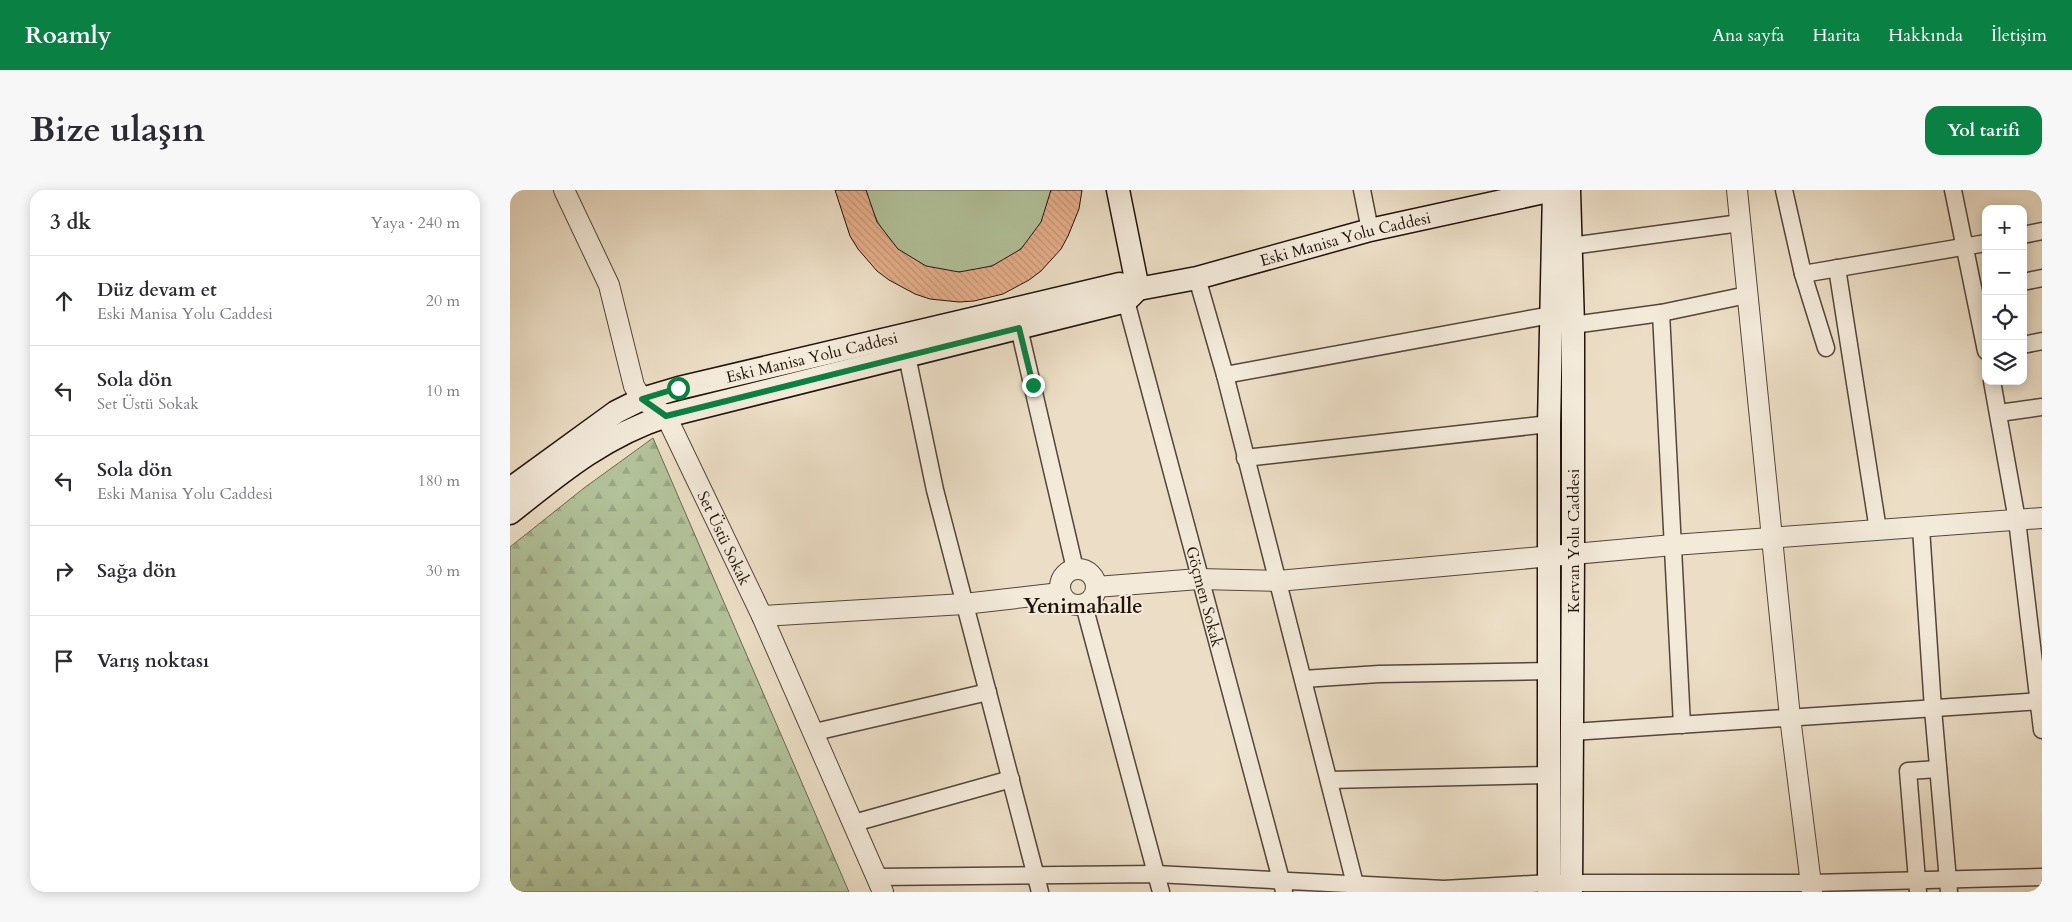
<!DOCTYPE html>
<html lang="tr">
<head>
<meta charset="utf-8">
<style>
	:root { --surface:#fff; --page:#f7f7f7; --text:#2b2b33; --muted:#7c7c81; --line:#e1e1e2; --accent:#0b8043 }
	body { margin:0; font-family:Cardo,serif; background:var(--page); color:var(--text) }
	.controls { position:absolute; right:15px; top:15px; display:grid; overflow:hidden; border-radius:10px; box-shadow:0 2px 12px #0003 }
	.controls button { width:45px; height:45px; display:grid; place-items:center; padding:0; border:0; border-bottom:1px solid var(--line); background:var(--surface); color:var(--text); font:25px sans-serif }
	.stop { position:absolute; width:15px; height:15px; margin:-11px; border:4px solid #0b8043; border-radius:50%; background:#fff }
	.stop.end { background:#0b8043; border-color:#fff; box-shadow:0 1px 5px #0008 }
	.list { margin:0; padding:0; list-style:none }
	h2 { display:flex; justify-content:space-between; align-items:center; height:65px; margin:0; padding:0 20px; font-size:21px }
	h2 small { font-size:16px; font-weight:400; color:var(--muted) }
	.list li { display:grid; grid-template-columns:32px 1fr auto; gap:15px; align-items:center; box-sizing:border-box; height:90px; padding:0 20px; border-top:1px solid var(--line) }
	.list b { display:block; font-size:19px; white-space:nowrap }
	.list p { margin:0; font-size:16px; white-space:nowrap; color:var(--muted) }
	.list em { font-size:16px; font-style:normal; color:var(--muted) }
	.icon { flex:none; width:28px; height:28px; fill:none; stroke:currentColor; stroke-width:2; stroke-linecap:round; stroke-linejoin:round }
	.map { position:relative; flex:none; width:1532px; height:702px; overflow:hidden; border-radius:15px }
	header { display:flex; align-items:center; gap:30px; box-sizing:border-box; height:70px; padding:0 25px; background:var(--accent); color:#fff }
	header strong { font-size:24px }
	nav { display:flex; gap:28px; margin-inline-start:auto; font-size:18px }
	.intro { display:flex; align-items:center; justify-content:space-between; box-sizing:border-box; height:120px; padding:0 30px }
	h1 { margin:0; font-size:35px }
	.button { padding:12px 22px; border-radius:15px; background:var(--accent); color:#fff; font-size:18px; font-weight:700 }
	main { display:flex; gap:30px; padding:0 30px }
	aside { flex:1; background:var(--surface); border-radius:15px; box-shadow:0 2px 12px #0003 }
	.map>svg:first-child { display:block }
	.green { fill:#b2c29a; stroke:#6a6a53 }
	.forest { fill:url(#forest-firs); stroke:#6a6a53 }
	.building { fill:url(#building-back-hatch); stroke:#22130c }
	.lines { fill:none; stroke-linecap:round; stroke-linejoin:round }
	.minor-casing { stroke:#54463a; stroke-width:19 }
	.tertiary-casing { stroke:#54463a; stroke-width:22 }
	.secondary-casing { stroke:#22130c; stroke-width:25 }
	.minor { stroke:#f3eada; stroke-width:16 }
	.tertiary { stroke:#f3eada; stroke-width:20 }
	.secondary { stroke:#f3eada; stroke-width:22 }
	.route { stroke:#0b8043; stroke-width:6 }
	.labels { text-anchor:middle; stroke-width:4; stroke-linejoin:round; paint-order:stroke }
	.street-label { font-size:16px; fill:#22130c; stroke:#f3eada }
	.district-label { font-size:21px; font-weight:bold; fill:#22130c; stroke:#f3eada }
</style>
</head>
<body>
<header>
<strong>Roamly</strong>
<nav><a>Ana sayfa</a><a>Harita</a><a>Hakkında</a><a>İletişim</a></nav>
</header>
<div class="intro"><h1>Bize ulaşın</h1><a class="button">Yol tarifi</a></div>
<main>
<aside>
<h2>3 dk<small>Yaya · 240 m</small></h2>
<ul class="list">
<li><svg class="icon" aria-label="ahead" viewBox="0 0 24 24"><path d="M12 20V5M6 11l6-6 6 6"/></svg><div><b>Düz devam et</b><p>Eski Manisa Yolu Caddesi</p></div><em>20 m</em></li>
<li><svg class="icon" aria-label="left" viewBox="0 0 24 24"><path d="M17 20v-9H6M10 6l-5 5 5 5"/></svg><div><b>Sola dön</b><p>Set Üstü Sokak</p></div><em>10 m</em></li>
<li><svg class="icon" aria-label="left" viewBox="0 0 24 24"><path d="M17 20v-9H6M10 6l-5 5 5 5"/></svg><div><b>Sola dön</b><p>Eski Manisa Yolu Caddesi</p></div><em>180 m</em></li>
<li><svg class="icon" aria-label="right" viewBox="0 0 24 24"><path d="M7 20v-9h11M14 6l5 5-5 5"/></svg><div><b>Sağa dön</b></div><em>30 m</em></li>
<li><svg class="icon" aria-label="arrive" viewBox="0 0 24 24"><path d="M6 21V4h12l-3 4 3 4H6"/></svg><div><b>Varış noktası</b></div></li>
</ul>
</aside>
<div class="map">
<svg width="1532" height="702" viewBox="0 0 1532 702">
	<defs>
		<pattern id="forest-firs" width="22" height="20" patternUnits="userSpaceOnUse" patternTransform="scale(1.25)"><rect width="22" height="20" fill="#b2c29a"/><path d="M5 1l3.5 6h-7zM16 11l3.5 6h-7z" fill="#99a684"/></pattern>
		<pattern id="building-back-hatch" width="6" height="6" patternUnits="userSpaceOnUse" patternTransform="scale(1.25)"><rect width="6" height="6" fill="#e5ae8a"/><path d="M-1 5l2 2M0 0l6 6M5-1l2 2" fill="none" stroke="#c49576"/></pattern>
	</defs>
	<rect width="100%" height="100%" fill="#ecdec6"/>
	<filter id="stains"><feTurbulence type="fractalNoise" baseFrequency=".004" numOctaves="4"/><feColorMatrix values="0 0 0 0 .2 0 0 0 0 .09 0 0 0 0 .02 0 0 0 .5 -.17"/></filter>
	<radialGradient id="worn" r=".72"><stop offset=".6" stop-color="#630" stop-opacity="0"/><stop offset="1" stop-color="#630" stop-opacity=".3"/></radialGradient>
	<!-- green -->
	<path class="green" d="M 356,0 L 541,0 C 538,10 536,23 531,33 C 504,84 433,98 389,60 C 371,44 362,22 356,0 Z"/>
	<!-- forest -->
	<path class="forest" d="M 143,248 L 339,702 L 0,702 L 0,357 L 74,298 Z"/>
	<!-- building -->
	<path class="building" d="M 325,0 L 356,0 L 367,32 L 388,59 L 416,76 L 449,82 L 482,76 L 511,59 L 531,32 L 541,0 L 572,0 L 569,19 L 558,46 L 551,59 L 531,81 L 519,90 L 493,104 L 464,111 L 449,112 L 420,109 L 405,104 L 379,90 L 367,81 L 348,59 L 340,46 Z"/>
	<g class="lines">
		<defs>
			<g id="minor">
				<path d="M 852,0 L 860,40"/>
				<path d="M 1274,0 L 1293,84"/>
				<path d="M 1443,0 L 1476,161"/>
				<path d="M 1513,45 L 1532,41"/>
				<path d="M 1061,56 L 1230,33"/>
				<path d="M 1327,78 L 1368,340"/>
				<path d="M 687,88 L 715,185 L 845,694"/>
				<path d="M 1513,92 L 1532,88"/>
				<path id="s1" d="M 616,111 L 774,701"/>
				<path d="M 1151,123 L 1172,535"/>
				<path d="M 1063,135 L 1151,123 L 1237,105"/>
				<path d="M 509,138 L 565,379"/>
				<path d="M 1513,155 L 1532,151"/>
				<path d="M 1316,158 L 1293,84 L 1476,53"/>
				<path d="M 397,166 L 425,300 L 530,702"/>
				<path d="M 715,185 L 1041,125"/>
				<path d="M 1482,191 L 1507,330 L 1532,540"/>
				<path d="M 1489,223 L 1532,217"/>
				<path d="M 735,268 L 1039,234"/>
				<path d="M 1411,338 L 1423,519 L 1439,702"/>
				<path d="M 574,415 L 651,702"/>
				<path d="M 793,489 L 869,484 L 1040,481"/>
				<path d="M 305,542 L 478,502"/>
				<path d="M 1062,542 L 1532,511"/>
				<path d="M 819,590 L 1040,585"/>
				<path d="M 344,633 L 501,589"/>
				<path d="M 367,687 L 646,684 L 934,699 L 1039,693 L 1301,693 L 1532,687"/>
				<path d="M 1408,702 L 1398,581 L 1428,579"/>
			</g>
			<g id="tertiary">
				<path id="s2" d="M 54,0 L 99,95 L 124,196 L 132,209 L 156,226 L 252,426 L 373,702"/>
				<path d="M 1227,0 L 1280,527 L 1302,702"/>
				<circle cx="568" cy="397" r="18"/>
				<path d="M 586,397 L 689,389 L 768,391 L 1163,355 L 1532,328"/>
				<path d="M 252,426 L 454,414 L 550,403"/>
			</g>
			<g id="secondary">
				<path d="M 608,0 L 628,99"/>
				<path d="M 1059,0 L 1063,135 L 1063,365 L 1061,702"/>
				<path id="s3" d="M 0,299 L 106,222 L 132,209 L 169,198 L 610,94 L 628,99 L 687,88 L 860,40 L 1043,0"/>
				<path d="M 0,323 C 50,283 94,246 156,226 L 616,111 L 628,99"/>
				<path d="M 1039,702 L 1039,234 L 1044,0"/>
			</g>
		</defs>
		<!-- minor casing -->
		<use href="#minor" class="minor-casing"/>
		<!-- tertiary casing -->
		<use href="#tertiary" class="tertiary-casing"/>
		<!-- secondary casing -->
		<use href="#secondary" class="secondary-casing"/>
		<!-- minor -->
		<use href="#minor" class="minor"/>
		<!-- tertiary -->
		<use href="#tertiary" class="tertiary"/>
		<!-- secondary -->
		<use href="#secondary" class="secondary"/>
	</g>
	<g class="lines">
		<!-- route -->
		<path class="route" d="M 168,198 L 132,209 L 156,226 L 509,138 L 523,195"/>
	</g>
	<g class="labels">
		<!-- street labels -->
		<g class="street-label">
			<text dy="6" stroke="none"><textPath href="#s3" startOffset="884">Eski Manisa Yolu Caddesi</textPath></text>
			<text dy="6" stroke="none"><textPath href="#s3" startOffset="335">Eski Manisa Yolu Caddesi</textPath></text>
			<text dy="6" stroke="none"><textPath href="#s2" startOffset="389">Set Üstü Sokak</textPath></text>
			<text transform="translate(1063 351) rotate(-90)" y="6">Kervan Yolu Caddesi</text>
			<text dy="6" stroke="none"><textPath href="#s1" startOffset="306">Göçmen Sokak</textPath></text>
		</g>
		<!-- district labels -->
		<g class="district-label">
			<text x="573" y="423">Yenimahalle</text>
		</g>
	</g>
	<rect width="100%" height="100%" filter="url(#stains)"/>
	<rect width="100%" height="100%" fill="url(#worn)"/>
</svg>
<div class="controls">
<button>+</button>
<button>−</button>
<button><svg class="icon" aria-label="locate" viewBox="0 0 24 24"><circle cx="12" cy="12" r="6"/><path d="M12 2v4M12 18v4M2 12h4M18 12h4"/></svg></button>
<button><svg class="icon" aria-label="layers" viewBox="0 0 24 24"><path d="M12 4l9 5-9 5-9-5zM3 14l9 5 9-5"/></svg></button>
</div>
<div class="stop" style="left:168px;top:198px"></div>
<div class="stop end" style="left:523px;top:195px"></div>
</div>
</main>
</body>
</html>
